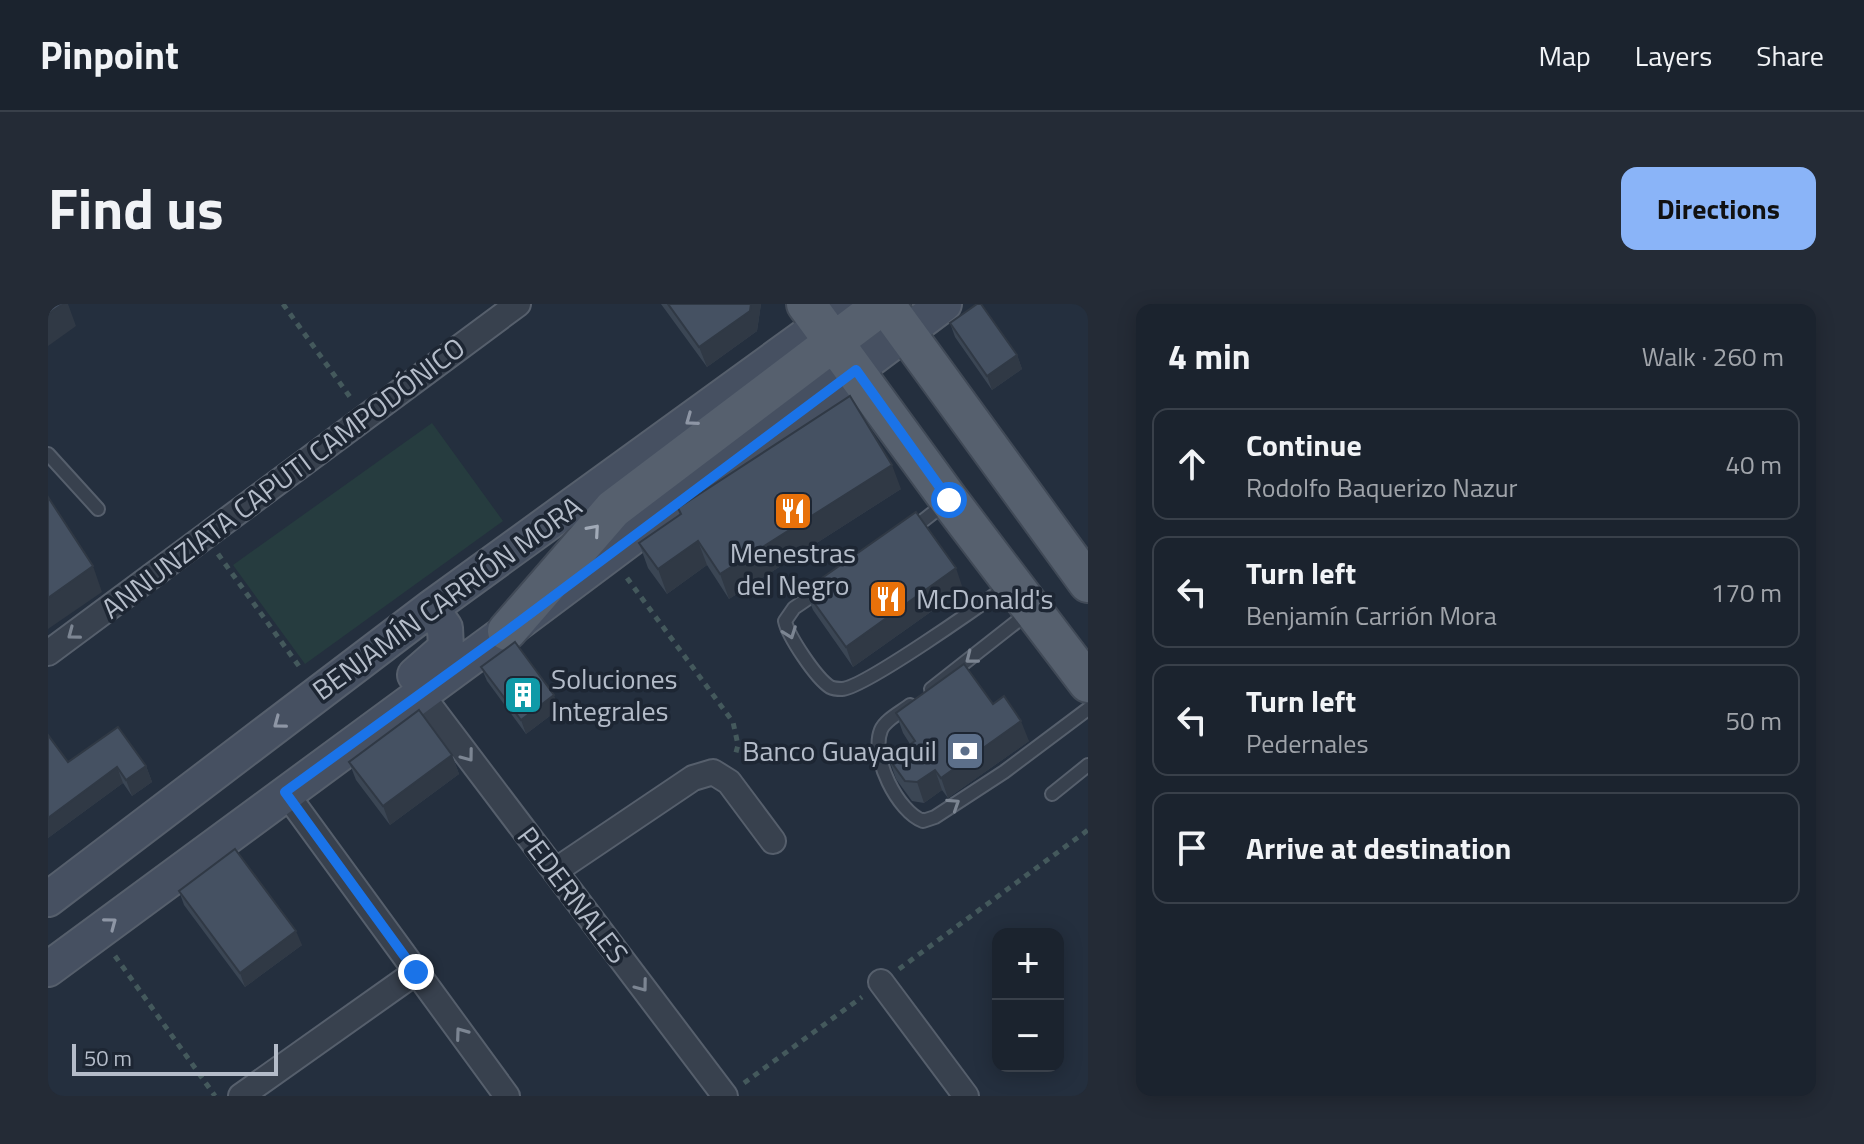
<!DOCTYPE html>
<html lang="en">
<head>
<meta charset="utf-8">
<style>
	:root { --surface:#1b232e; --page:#242b36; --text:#f1f3f6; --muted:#a0a4aa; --line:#39404a; --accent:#8ab4f8 }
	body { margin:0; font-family:"Titillium Web",sans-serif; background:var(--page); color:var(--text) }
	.controls { position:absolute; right:24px; bottom:24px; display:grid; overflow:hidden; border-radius:16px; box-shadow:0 4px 20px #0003 }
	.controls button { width:72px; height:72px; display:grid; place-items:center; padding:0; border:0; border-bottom:2px solid var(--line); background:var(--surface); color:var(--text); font:40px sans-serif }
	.scale { position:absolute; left:24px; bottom:20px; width:206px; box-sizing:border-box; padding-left:8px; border:4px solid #b4bcc9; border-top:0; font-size:22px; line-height:28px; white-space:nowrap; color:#b4bcc9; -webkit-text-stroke:6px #1d2633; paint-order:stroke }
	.stop { position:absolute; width:24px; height:24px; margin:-18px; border:6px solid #1a73e8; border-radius:50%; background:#fff }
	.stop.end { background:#1a73e8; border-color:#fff; box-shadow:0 2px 8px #0008 }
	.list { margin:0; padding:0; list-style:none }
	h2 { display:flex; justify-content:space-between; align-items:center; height:104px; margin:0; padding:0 32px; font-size:34px }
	h2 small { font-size:26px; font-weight:400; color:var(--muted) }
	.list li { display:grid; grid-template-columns:52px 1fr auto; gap:24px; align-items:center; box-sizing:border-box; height:112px; margin:0 16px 16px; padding:0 16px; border:2px solid var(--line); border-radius:16px }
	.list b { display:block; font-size:30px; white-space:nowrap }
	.list p { margin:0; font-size:26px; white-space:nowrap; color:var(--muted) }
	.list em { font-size:26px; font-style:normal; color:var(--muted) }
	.icon { flex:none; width:44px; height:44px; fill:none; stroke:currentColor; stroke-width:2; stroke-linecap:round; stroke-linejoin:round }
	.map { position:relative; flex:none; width:1040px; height:792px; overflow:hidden; border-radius:16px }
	header { display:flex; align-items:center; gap:48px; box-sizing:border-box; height:112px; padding:0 40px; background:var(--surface); border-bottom:2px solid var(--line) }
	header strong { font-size:38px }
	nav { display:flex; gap:44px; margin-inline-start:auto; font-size:28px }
	.intro { display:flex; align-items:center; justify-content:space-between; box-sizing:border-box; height:192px; padding:0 48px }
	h1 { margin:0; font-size:56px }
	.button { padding:20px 36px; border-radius:16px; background:var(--accent); color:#111; font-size:28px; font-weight:700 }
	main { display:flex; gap:48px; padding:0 48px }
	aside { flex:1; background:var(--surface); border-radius:16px; box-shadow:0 4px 20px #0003 }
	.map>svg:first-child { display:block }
	.green { fill:#263c3f }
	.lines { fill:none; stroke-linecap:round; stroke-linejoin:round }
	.service-casing { stroke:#565f6c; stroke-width:16 }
	.minor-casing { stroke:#565f6c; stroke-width:28 }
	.secondary-casing { stroke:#565f6c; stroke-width:38 }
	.primary-casing { stroke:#414a57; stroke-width:42 }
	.path { stroke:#44595c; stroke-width:5; stroke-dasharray:6 6; stroke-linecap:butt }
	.service { stroke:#38414e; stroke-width:12 }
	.minor { stroke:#38414e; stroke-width:24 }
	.secondary { stroke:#465061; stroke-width:34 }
	.primary { stroke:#56606e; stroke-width:38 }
	.wall { fill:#3b4654 }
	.shaded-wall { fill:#303945 }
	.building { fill:#455162; stroke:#303945; stroke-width:2 }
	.oneway { stroke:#8e96a5 }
	.oneway2 { stroke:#a1aab7 }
	.oneway3 { stroke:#7c8592 }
	.route { stroke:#1a73e8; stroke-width:10 }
	.labels { text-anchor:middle; stroke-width:7; stroke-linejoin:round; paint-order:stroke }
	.street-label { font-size:28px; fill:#b4bcc9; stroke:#1d2633 }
	.poi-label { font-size:28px; fill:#b4bcc9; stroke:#1d2633; text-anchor:start }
</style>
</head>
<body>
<header>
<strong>Pinpoint</strong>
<nav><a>Map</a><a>Layers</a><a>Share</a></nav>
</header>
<div class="intro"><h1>Find us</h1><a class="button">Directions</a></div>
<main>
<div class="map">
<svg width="1040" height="792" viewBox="0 0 1040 792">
	<rect width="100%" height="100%" fill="#242f3e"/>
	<!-- green -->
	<path class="green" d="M 384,119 L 455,217 L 257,360 L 185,261 Z"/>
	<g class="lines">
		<defs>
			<path id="service" d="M 0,150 L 50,205
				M 863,226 L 899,198
				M 771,287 L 746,304 L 737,317 C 740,332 768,374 782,383 C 784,384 791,385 794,385 C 816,384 937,298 962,280
				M 883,385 L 981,308
				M 862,401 C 853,408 837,416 833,426 C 822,453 850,508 875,517 L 887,513 L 956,468 L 1040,405
				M 1004,490 L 1040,461"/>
			<path id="minor" d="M 0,349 L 470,0
				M 373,390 L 677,792
				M 237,488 L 459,792
				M 507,567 L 645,474 L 665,468 L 681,478 L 725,537
				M 833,678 L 918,792
				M 193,792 L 368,668"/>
			<path id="secondary" d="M 367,371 L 398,344 L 397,324 L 383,304
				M 0,595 L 383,304 L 802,0
				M 0,665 L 459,327 L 896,0"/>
			<path id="primary" d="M 758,0 L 901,196 L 1040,379
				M 837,0 L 1040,279
				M 459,327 L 565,205 L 820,12 L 827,0"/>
		</defs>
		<!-- service casing -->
		<use href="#service" class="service-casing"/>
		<!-- minor casing -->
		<use href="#minor" class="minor-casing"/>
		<!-- secondary casing -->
		<use href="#secondary" class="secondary-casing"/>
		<!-- primary casing -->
		<use href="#primary" class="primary-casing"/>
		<!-- path -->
		<path class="path" d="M 235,0 L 302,93
			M 170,250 L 253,365
			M 579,274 L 685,418 L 690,441 L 687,452
			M 67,652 L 167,792
			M 851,665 L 1040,526
			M 696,779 L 814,693"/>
		<!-- service -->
		<use href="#service" class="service"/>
		<!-- minor -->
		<use href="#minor" class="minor"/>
		<!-- secondary -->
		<use href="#secondary" class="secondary"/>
		<!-- primary -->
		<use href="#primary" class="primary"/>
	</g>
	<!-- wall -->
	<path class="wall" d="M 613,0 L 713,0 L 709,27 L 659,63 Z
		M 902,19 L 969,51 L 974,65 L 944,86 L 907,33 Z
		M 853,185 L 681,295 L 659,261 L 619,290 L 600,264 L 591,239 L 632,211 L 630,204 Z
		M 915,285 L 805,363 L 765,306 L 757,286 Z
		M 433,363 L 511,405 L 478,430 L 439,377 Z
		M 945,400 L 981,437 L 900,494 L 894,486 L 876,499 L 864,497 L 848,475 L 841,455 L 862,440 L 855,429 L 848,409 Z
		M 0,431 L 20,458 L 98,462 L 104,478 L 84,492 L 75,479 L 0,534 Z
		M 404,451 L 411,470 L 342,521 L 308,476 L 301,458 Z
		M 131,587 L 254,641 L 197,683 L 136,601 Z"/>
	<!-- shaded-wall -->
	<path class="shaded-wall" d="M 15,0 L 20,0 L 28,22 L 0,42 L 0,10 Z
		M 703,0 L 713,0 L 709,27 L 659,63 L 651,43 Z
		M 969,51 L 974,65 L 944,86 L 939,72 Z
		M 844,161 L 853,185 L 681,295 L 672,270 Z
		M 650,237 L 659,261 L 619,290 L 610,265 Z
		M 45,262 L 54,288 L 0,325 L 0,294 Z
		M 908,264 L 915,285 L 805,363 L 798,343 Z
		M 506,391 L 511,405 L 478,430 L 473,416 Z
		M 973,417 L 981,437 L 900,494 L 893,474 Z
		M 404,451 L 411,470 L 342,521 L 335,502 Z
		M 98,462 L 104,478 L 84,492 L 78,476 Z
		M 69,463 L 75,479 L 0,534 L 0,514 Z
		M 887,466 L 894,486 L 876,499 L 869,478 Z
		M 248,627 L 254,641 L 197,683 L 192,669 Z"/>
	<!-- building -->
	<path class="building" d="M 0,0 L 15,0 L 0,10 Z
		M 620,0 L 703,0 L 702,7 L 651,43 Z
		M 929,0 L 933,0 L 969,51 L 939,72 L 902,19 Z
		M 802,92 L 844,161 L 672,270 L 650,237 L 610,265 L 591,239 L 633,210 L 630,204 Z
		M 0,193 L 45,262 L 0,294 Z
		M 868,208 L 908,264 L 798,343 L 757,286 Z
		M 467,338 L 506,391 L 473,416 L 433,363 Z
		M 916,360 L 945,400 L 956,392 L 973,417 L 893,474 L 887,466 L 869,478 L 857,477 L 841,455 L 867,437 L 848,409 Z
		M 371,406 L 404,451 L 335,502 L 301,458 Z
		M 70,423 L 98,462 L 78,476 L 69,463 L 0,514 L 0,431 L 20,458 Z
		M 187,545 L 248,627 L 192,669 L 131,587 Z"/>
	<!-- one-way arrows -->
	<defs><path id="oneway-chevron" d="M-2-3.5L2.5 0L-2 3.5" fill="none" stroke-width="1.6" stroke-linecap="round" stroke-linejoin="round" transform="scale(2)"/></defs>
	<g class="oneway">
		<use href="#oneway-chevron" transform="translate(643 116) rotate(144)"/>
		<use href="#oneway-chevron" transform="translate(231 419) rotate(143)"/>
		<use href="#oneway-chevron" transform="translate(63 619) rotate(-37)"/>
	</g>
	<use class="oneway2" href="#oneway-chevron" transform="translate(546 226) rotate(-49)"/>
	<g class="oneway3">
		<use href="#oneway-chevron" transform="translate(742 329) rotate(70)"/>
		<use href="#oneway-chevron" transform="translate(25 330) rotate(143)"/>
		<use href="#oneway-chevron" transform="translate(923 354) rotate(142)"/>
		<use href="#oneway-chevron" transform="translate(420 452) rotate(53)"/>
		<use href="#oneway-chevron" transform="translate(906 500) rotate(-33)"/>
		<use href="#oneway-chevron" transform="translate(594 682) rotate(53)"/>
		<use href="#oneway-chevron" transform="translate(413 729) rotate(-126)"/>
	</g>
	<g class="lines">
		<!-- route -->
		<path class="route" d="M 368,668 L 237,488 L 459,327 L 808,66 L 901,196"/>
	</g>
	<!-- icons -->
	<defs>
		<symbol id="restaurant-square" viewBox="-11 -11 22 22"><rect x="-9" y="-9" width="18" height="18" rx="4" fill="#e8710a" stroke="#1d2633"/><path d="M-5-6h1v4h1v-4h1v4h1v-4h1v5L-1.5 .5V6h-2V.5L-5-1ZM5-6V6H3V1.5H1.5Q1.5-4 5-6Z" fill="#fff"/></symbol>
		<symbol id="building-square" viewBox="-11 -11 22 22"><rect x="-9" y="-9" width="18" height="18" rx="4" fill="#0f9aa8" stroke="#1d2633"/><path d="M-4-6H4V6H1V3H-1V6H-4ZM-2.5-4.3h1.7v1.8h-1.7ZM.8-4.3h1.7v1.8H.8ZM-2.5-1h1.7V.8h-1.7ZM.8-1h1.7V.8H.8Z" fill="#fff"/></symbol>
		<symbol id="bank-square" viewBox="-11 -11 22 22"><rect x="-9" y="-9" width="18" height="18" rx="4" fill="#5c6f8a" stroke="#1d2633"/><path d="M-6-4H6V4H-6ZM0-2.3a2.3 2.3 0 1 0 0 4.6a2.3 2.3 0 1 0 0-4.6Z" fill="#fff"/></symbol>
	</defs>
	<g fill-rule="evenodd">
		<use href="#restaurant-square" x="723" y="185" width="44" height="44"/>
		<use href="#restaurant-square" x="818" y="273" width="44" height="44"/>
		<use href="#building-square" x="453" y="369" width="44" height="44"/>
		<use href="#bank-square" x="895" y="425" width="44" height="44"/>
	</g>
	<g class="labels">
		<!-- street labels -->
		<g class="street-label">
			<text transform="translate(235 174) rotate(-37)" y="10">ANNUNZIATA CAPUTI CAMPODÓNICO</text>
			<text transform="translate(399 294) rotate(-36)" y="10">BENJAMÍN CARRIÓN MORA</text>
			<text transform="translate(525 591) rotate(53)" y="10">PEDERNALES</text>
		</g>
		<!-- poi labels -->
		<g class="poi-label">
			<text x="745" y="259" text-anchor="middle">Menestras<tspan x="745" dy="32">del Negro</tspan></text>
			<text x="868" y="305">McDonald's</text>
			<text x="503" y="385">Soluciones<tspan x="503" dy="32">Integrales</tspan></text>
			<text x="889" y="457" text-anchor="end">Banco Guayaquil</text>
		</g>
	</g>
</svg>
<div class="controls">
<button>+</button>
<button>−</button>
</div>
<div class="scale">50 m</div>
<div class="stop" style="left:901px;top:196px"></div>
<div class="stop end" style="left:368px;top:668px"></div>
</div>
<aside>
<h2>4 min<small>Walk · 260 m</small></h2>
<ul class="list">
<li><svg class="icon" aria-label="ahead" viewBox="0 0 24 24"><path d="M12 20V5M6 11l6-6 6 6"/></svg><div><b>Continue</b><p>Rodolfo Baquerizo Nazur</p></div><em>40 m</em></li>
<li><svg class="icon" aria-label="left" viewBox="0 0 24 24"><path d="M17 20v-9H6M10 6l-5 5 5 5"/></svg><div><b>Turn left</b><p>Benjamín Carrión Mora</p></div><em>170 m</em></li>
<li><svg class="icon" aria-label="left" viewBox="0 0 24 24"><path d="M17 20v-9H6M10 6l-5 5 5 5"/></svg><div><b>Turn left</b><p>Pedernales</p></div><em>50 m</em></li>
<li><svg class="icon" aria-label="arrive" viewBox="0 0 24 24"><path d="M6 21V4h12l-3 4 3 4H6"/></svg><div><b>Arrive at destination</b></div></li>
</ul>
</aside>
</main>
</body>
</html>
